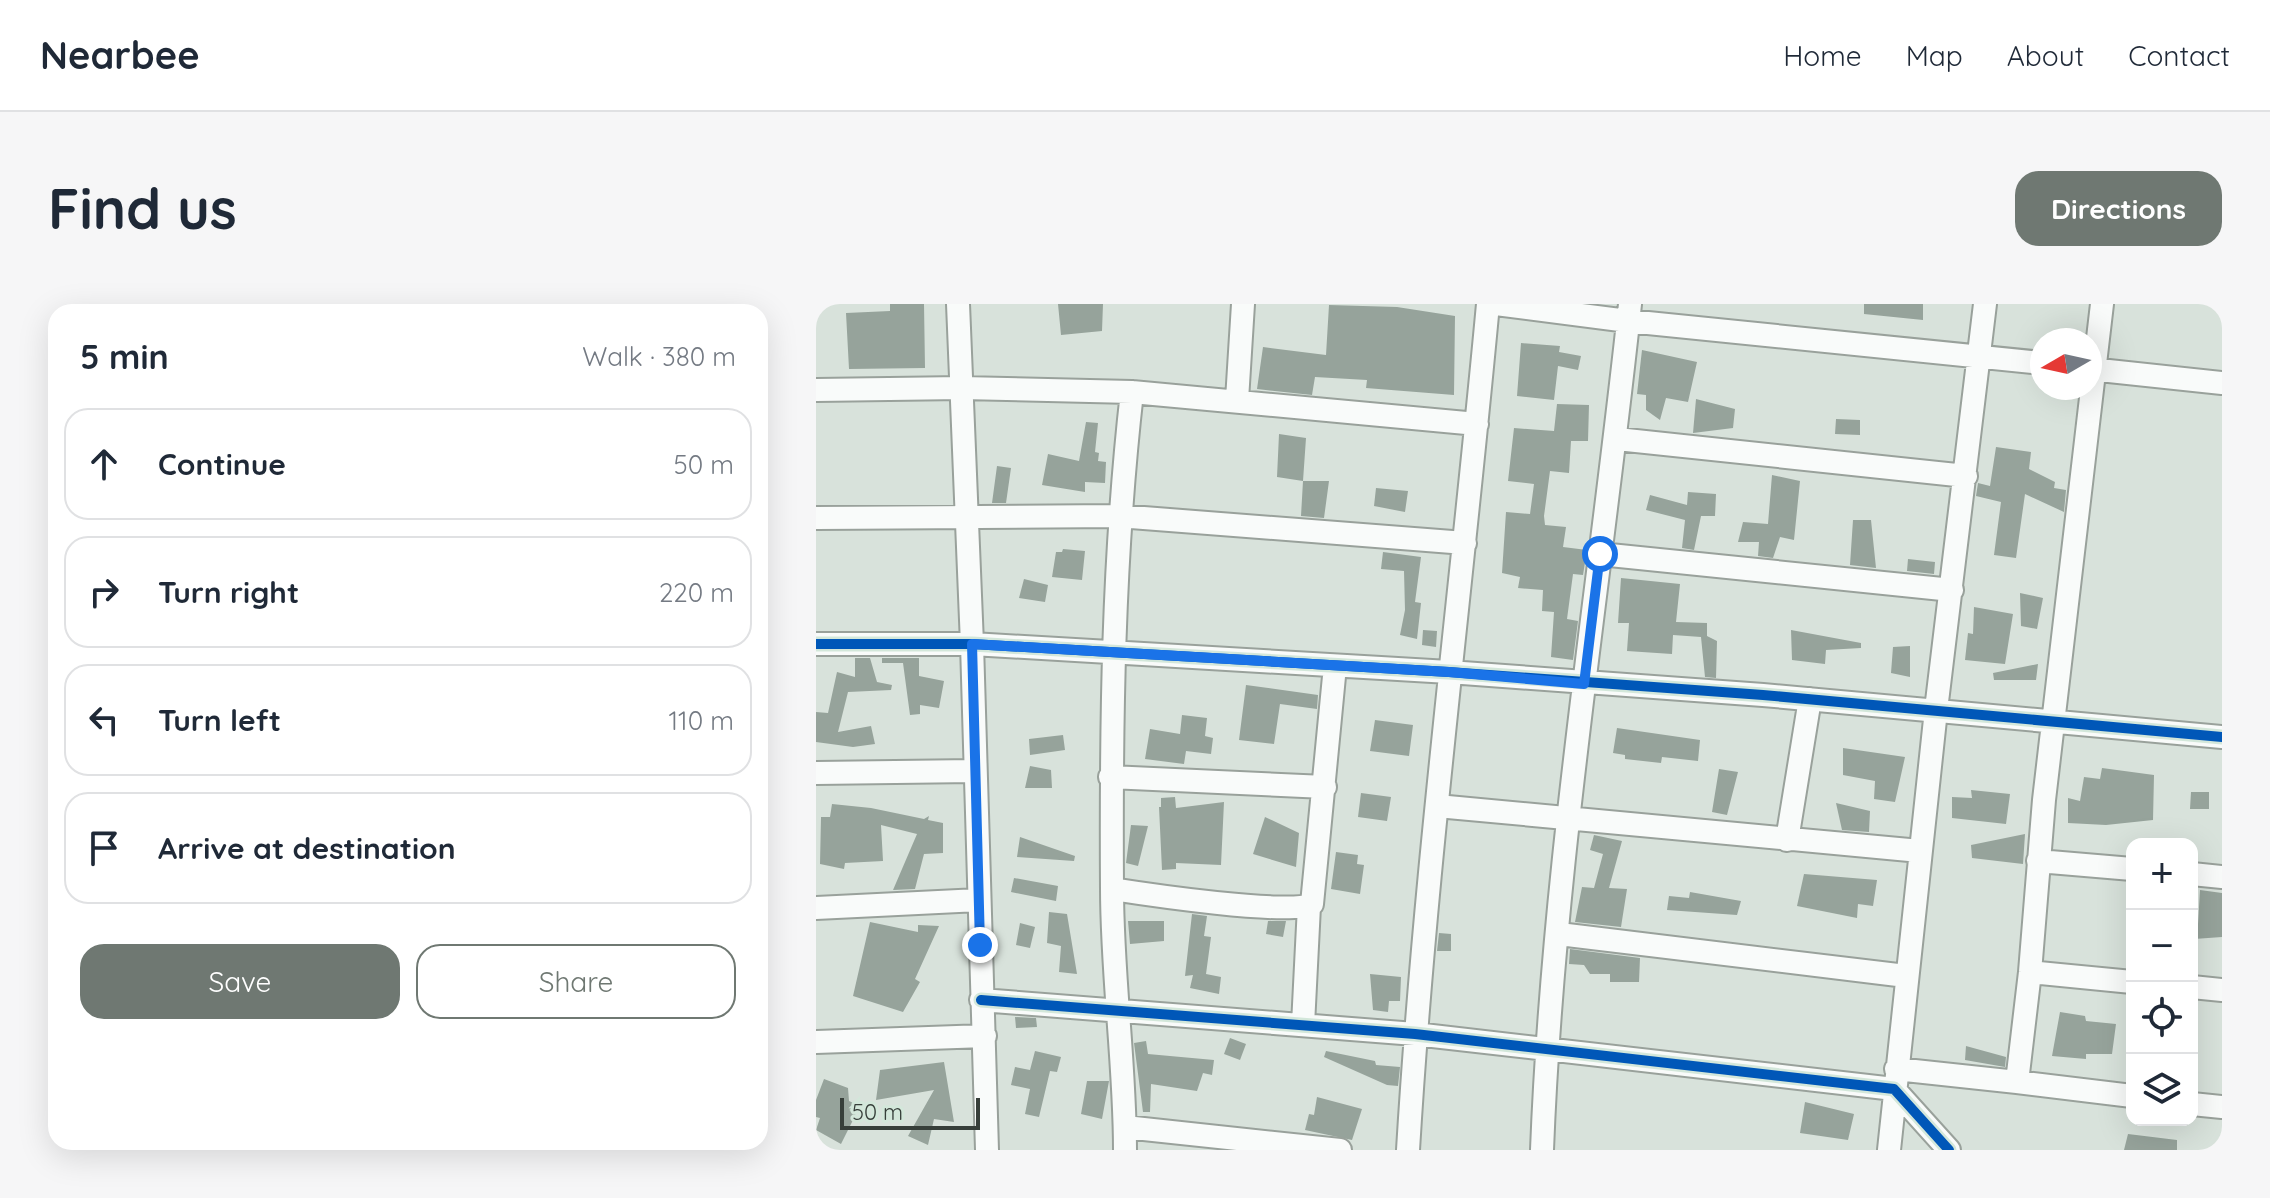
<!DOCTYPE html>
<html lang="en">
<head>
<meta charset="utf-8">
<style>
	:root { --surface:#fff; --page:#f6f6f7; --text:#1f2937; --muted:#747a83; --line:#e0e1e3; --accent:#6f7872 }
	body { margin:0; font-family:Quicksand,sans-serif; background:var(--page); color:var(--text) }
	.controls { position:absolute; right:24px; bottom:24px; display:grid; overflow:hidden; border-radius:16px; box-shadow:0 8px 32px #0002 }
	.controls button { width:72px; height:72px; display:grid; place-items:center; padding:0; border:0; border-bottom:2px solid var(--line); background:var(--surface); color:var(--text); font:40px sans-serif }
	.compass { position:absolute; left:1214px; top:24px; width:72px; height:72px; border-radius:50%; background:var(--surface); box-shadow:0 8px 32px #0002; rotate:261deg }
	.scale { position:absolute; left:24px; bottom:20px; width:140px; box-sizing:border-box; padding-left:8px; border:4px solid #373f3a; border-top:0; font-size:22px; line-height:28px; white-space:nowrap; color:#373f3a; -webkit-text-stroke:6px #d3e7da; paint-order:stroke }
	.stop { position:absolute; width:24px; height:24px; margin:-18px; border:6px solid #1a73e8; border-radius:50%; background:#fff }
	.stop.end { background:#1a73e8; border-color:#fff; box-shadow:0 2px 8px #0008 }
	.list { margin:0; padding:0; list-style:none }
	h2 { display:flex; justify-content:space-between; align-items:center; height:104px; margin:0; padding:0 32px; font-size:34px }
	h2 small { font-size:26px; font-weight:400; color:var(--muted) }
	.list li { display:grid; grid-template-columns:52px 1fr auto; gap:24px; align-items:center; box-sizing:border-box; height:112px; margin:0 16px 16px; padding:0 16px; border:2px solid var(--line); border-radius:24px }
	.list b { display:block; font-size:30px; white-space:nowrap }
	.list em { font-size:26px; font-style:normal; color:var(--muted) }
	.actions { display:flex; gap:16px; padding:24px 32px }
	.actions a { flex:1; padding:18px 0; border:2px solid var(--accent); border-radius:24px; text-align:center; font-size:28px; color:var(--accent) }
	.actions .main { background:var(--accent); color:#fff }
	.icon { flex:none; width:44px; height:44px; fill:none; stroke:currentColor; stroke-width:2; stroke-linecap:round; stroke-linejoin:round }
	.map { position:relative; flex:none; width:1406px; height:846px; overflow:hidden; border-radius:24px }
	header { display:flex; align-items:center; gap:48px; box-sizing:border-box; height:112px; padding:0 40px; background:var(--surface); border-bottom:2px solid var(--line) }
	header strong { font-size:38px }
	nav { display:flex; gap:44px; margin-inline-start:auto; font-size:28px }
	.intro { display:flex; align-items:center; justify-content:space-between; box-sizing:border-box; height:192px; padding:0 48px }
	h1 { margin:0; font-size:56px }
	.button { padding:20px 36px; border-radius:24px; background:var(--accent); color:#fff; font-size:28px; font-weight:700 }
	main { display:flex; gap:48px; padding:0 48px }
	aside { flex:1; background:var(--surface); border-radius:24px; box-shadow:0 8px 32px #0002 }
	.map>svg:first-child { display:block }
	.building { fill:#96a39b }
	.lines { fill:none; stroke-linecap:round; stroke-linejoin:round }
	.minor-casing { stroke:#99a19b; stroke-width:26 }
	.minor { stroke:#f9fbfa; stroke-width:22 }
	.cycleway-casing { stroke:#d3e7da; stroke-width:15 }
	.cycleway { stroke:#0057b8; stroke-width:10 }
	.route { stroke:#1a73e8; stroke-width:10 }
</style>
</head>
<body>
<header>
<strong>Nearbee</strong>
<nav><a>Home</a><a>Map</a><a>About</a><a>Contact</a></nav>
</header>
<div class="intro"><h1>Find us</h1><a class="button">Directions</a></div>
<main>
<aside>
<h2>5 min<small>Walk · 380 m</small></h2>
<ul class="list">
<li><svg class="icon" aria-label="ahead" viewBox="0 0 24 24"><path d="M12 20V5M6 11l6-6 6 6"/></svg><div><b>Continue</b></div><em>50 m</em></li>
<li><svg class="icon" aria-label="right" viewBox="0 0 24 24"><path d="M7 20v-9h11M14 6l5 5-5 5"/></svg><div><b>Turn right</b></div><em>220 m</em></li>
<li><svg class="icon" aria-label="left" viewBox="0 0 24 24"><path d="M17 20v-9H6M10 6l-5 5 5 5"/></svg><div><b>Turn left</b></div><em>110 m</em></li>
<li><svg class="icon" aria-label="arrive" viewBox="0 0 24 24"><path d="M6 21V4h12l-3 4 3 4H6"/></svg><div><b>Arrive at destination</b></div></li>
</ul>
<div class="actions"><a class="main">Save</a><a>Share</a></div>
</aside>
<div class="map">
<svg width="1406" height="846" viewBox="0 0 1406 846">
	<rect width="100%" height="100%" fill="#d8e2db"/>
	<!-- building -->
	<path class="building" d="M 74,0 L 108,0 L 109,64 L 33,65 L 30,9 L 74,7 Z
		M 242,0 L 287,0 L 286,27 L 245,31 Z
		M 1048,0 L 1107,0 L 1107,16 L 1048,10 Z
		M 513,1 L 581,3 L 639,12 L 638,91 L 550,84 L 551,76 L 499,73 L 496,91 L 441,85 L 447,43 L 510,51 Z
		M 705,39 L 744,42 L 743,48 L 765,52 L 762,66 L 742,62 L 738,96 L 701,92 Z
		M 826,46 L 881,58 L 872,98 L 850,94 L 844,116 L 830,106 L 830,91 L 821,90 Z
		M 880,95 L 919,105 L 917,124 L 877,129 Z
		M 741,100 L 773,101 L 772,137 L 755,137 L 753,169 L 734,167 L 728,212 L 729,221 L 750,223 L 747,243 L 771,246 L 767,271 L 757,270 L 751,315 L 762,317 L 757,356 L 735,353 L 738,308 L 726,307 L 727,286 L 702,284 L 704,273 L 686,269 L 690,208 L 714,210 L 718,180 L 692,177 L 698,124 L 738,127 Z
		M 1020,115 L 1044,116 L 1044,131 L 1019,130 Z
		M 270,118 L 282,119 L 279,148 L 283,149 L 282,157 L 290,158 L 289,179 L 269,178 L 269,188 L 226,181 L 232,150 L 263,157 Z
		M 463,130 L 490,134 L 487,177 L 461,173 Z
		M 1180,143 L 1215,148 L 1213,165 L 1239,178 L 1238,184 L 1250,186 L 1248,208 L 1209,190 L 1200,254 L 1178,251 L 1185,198 L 1160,192 L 1162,179 L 1174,182 Z
		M 181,162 L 195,164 L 190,199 L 176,199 Z
		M 956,171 L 984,177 L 978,236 L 964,233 L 957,254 L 942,252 L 943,238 L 922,238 L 927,218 L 952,220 Z
		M 487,177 L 513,177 L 508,214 L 485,212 Z
		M 560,184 L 592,187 L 589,208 L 558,202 Z
		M 872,188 L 900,190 L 899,212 L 885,212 L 878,246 L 866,244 L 869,216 L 830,206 L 834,191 L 871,201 Z
		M 1037,216 L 1055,216 L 1060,264 L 1034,261 Z
		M 247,245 L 269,247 L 266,276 L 236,273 L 240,248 L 246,248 Z
		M 567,248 L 605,253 L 599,298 L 605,299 L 601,335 L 584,331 L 589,306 L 588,267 L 565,265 Z
		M 1092,255 L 1119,258 L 1118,270 L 1091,267 Z
		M 805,274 L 864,280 L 860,318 L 891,319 L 891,332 L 901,337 L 900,374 L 889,373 L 885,333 L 857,331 L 856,350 L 811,347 L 813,319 L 802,319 Z
		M 208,275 L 232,281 L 229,298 L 203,294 Z
		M 1204,289 L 1227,294 L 1221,325 L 1205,322 Z
		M 1158,303 L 1197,310 L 1189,360 L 1149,356 L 1152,329 L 1157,330 Z
		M 607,326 L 621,327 L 620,343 L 606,341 Z
		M 975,326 L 1045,339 L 1045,344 L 1010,346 L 1009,360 L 976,356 Z
		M 1094,342 L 1094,373 L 1075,369 L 1077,343 Z
		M 39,354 L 54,354 L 61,378 L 76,381 L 75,386 L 32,388 L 22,428 L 55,422 L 59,440 L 37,443 L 0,438 L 0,408 L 12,409 L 21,368 L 39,373 Z
		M 66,354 L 103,354 L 103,372 L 128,377 L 123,404 L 104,401 L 104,410 L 94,411 L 87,359 L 66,359 Z
		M 1222,360 L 1220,376 L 1178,376 L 1177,369 Z
		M 430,381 L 502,391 L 501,405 L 464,400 L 458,440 L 423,436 Z
		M 366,411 L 391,414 L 389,432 L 397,434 L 395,450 L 370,447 L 368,460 L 329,455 L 334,425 L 364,430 Z
		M 559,416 L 597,421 L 593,452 L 554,447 Z
		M 801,424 L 884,436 L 882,457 L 846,453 L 845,459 L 809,455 L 809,451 L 797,449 Z
		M 247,431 L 249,446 L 214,451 L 213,435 Z
		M 1027,444 L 1089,453 L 1079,498 L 1058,495 L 1059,477 L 1027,471 Z
		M 214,462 L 235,466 L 236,484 L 209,484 Z
		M 1286,464 L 1338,471 L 1337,516 L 1290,521 L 1252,519 L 1252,494 L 1264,497 L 1268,473 L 1284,475 Z
		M 903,465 L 922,468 L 911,511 L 896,508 Z
		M 1155,486 L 1194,490 L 1190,520 L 1136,514 L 1136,493 L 1156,494 Z
		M 1375,488 L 1393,488 L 1393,505 L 1374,505 Z
		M 545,489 L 575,493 L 571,517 L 542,513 Z
		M 359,493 L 360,504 L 408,498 L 405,561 L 360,559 L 360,565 L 346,566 L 343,503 L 345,503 L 345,494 Z
		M 1020,499 L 1054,507 L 1053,528 L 1026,526 Z
		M 16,500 L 55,504 L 108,515 L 113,512 L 112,516 L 127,519 L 127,549 L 108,550 L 99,585 L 77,586 L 101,530 L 65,521 L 67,557 L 29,559 L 28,565 L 4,560 L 5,513 L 14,513 Z
		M 449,513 L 483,529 L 480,563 L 437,550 Z
		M 315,521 L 332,522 L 322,562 L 310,559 Z
		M 1209,530 L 1207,560 L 1156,554 L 1155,541 Z
		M 778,531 L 806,537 L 793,584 L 811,585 L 805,623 L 759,618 L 766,583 L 778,584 L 787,550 L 774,546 Z
		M 204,533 L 259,552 L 258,557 L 201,553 Z
		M 520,548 L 542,551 L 541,560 L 548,561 L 544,590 L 515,585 Z
		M 988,570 L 1061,576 L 1057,602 L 1042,600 L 1041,614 L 981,602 Z
		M 198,574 L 242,582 L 240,597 L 195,588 Z
		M 1384,586 L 1406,589 L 1406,633 L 1378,635 L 1377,621 L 1382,620 Z
		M 874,588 L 925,597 L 921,611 L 851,606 L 853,592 L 873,594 Z
		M 233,608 L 251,610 L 261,670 L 243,668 L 245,642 L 231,639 Z
		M 376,610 L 391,612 L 388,632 L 395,633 L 390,670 L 405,673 L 403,690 L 374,684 L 377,671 L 369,672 Z
		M 312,617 L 348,617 L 348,637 L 314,640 Z
		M 452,617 L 470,617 L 467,633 L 450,630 Z
		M 54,618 L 102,628 L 102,621 L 123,622 L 99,675 L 104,678 L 87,708 L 37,692 Z
		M 204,619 L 219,623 L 214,644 L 200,641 Z
		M 623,629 L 635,630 L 635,647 L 621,647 Z
		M 754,645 L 824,654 L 823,678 L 794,678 L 794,670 L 774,670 L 768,661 L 753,660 Z
		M 554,670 L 585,673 L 584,697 L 573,697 L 572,708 L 557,706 Z
		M 1244,708 L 1269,712 L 1270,717 L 1300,720 L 1296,750 L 1270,750 L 1270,755 L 1236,752 Z
		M 199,713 L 220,714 L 221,723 L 200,724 Z
		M 414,734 L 430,740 L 424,756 L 408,750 Z
		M 330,737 L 332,750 L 398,756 L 396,771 L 387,769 L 381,787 L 335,780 L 334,808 L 327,808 L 318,739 Z
		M 1150,742 L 1190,753 L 1189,763 L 1149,756 Z
		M 219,747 L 245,753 L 241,768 L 234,767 L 223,813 L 209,810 L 214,785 L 195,781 L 199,763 L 214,766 Z
		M 510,747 L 559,757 L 560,761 L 584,763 L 582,782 L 571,781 L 508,753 Z
		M 128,758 L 138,818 L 118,815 L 112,841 L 92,832 L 118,786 L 60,796 L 64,766 Z
		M 8,775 L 32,784 L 33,797 L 44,802 L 25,840 L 0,826 L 4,814 L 0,813 L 0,796 Z
		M 271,777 L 293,777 L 286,815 L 265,810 Z
		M 501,793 L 546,805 L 536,836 L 489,826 L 493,810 L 498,811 Z
		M 989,798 L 1038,810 L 1032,836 L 984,829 Z
		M 1312,830 L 1361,836 L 1361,846 L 1308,846 Z"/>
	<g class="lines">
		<defs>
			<path id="minor" d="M 142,0 L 156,340 L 171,846
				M 680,0 L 812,17 L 1226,59
				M 1274,65 L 1406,79
				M 0,86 L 146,84 L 316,88 L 661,120
				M 421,96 L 427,0
				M 801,135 L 1150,172
				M 0,214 L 302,212 L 649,239
				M 784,250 L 1136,286
				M 0,340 L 156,340 L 633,368 L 947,391 L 1406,433
				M 0,469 L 158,467
				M 294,473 L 509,483
				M 621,502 L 1104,547
				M 971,536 L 994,395
				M 1222,557 L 1316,565
				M 1376,570 L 1406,573
				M 296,585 C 328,590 475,612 496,600 L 519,362
				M 0,604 L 163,596
				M 743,630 L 1090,672
				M 1214,668 L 1316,678
				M 1376,683 L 1406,686
				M 165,696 L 599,730 L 1078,785 L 1133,846
				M 487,721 L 493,602
				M 0,738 L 169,732
				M 1080,765 L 1201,778 L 1214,668 L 1228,496 L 1286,0
				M 1201,778 L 1316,792
				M 1376,800 L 1406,803
				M 309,823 L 524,846
				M 309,846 C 309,759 296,672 296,585 C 295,417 297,255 316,88
				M 592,846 C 609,563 646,282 672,0
				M 726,846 C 737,562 784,282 814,0
				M 1073,846 L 1120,406 L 1169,0"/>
		</defs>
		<!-- minor casing -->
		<use href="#minor" class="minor-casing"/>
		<!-- minor -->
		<use href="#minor" class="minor"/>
		<defs>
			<path id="cycleway" d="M 0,340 L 156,340 L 633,368 L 947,391 L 1406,433
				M 165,696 L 599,730 L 1078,785 L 1133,846"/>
		</defs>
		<!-- cycleway casing -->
		<use href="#cycleway" class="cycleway-casing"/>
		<!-- cycleway -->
		<use href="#cycleway" class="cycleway"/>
	</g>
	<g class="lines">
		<!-- route -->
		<path class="route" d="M 164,641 L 156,340 L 633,368 L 768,380 L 784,250"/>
	</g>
</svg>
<div class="controls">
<button>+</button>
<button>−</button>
<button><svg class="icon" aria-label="locate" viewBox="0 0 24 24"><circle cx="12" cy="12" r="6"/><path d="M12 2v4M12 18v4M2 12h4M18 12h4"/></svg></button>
<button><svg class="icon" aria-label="layers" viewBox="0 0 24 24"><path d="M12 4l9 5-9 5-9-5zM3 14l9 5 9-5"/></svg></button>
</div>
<svg class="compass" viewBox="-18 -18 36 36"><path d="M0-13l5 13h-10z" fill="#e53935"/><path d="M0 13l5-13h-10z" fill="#747a83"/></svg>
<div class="scale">50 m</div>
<div class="stop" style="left:784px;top:250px"></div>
<div class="stop end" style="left:164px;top:641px"></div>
</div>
</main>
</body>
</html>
